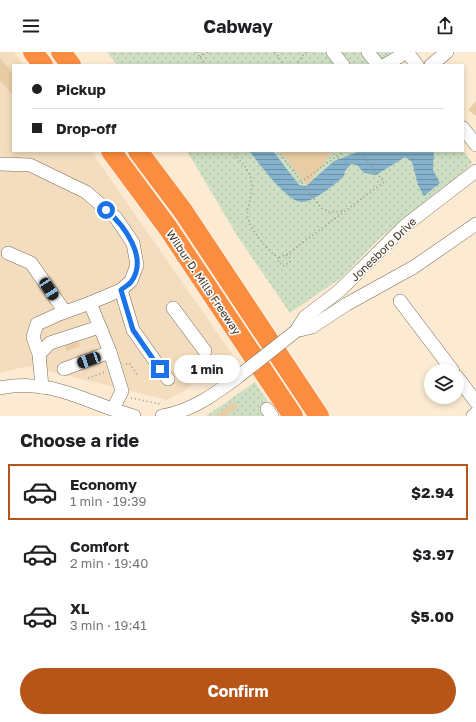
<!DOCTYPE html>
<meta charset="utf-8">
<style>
body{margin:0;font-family:"Golos Text",sans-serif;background:#f2f2f2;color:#202124;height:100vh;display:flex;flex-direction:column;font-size:15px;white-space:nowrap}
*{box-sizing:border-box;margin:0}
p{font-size:13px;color:#757577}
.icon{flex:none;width:22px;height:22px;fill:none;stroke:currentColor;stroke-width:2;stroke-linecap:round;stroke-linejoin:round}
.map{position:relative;height:364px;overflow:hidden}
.side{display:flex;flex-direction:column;background:#fff;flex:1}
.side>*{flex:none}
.hud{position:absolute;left:12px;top:12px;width:452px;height:88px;border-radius:0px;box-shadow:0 2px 6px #0003;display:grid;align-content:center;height:88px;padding:0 20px;background:#fff}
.tools{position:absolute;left:424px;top:312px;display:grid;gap:8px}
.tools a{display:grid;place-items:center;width:40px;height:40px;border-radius:50%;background:#fff;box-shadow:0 2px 6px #0003;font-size:20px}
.end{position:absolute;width:18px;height:18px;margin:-9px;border:5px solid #1a73e8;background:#fff;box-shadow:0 0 0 2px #fff}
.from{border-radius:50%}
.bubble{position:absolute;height:28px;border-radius:14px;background:#fff;box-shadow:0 2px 6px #0003;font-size:13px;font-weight:700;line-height:28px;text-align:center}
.car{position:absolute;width:12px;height:24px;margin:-12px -6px;border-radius:5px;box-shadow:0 0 3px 1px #0007;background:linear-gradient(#222 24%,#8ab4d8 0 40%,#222 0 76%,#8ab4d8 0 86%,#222 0)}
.hud b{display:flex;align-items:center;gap:14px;height:38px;font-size:15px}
.hud b+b{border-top:1px solid #e0e0e0}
.hud i{width:10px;height:10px;background:#202124}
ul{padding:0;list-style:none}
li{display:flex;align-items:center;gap:12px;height:56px;margin:0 8px 6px;padding:0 12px;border:2px solid transparent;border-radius:0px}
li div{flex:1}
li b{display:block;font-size:15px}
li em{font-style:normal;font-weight:700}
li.selected{border-color:#b75519}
li>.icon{width:36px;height:36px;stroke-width:1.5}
h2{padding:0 20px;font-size:18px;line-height:48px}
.cta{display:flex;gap:8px;margin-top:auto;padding:8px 20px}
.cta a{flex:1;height:46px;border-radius:24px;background:#b75519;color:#fff;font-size:16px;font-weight:700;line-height:46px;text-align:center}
header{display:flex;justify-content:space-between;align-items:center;height:52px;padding:0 20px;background:#fff;font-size:18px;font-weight:700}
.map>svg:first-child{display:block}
.built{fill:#f3ddbe}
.grass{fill:url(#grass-dots)}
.water{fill:url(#water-rules)}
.building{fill:#e8cda4}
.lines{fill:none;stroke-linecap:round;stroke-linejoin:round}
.minor-casing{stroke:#7b6d57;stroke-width:14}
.highway-casing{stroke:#fff;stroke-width:21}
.path{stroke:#9b907e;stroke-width:1.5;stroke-dasharray:1 3;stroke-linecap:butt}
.minor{stroke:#fff;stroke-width:13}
.highway{stroke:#fa8d3f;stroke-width:20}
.minor-bridge-casing{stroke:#7b6d57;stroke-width:14;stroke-linecap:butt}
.path-bridge{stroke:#9b907e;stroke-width:1.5;stroke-dasharray:1 3;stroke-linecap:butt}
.minor-bridge{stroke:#fff;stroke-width:13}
.route{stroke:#1a73e8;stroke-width:5}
.labels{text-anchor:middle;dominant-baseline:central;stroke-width:3.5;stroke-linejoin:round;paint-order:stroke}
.street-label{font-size:11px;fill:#393329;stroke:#fefaf5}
</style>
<header><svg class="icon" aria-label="menu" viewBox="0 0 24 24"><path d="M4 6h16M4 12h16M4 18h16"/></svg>Cabway<svg class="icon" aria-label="share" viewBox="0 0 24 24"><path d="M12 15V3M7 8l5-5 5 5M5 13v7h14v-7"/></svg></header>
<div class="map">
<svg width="476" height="364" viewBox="0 0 476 364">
<defs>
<pattern id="grass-dots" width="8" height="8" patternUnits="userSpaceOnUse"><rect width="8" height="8" fill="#cfdfc3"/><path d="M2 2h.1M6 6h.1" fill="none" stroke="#b2c0a8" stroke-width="1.8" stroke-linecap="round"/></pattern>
<pattern id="water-rules" width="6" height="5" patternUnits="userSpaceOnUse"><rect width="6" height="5" fill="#84b2cc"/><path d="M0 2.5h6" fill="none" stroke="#6d91a6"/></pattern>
</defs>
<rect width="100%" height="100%" fill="#fcebd2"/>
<!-- built -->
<path class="built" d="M0,0H14L24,13H13V99H91L232,302L184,339L167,348L28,314L0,321Z"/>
<!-- grass -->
<g class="grass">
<path d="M107,0H390L400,13H117Z"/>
<path d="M463,98L472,110L467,117L378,188L341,226L290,261L238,185L187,99Z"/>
<path d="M255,330L277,364H206Z"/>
</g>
<!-- water -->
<path class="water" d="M249,99H273L299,133L306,134L334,109L360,99H434L433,118L440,131L424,144L418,133L412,110L405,105L376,123L364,121L357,113L351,112L345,119L344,124C335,132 314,150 302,150C287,150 259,111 249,99Z"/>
<!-- building -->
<g class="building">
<path d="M0,6L13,22V39L11,41L0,28Z"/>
<path d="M476,49V64L468,58Z"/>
<path d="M280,99H333L307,133Z"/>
<path d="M78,289L80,294L67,299L65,294Z"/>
<path d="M234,350L238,355L226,364H215Z"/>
</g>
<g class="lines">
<!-- minor casing -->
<g class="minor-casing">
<g id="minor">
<path d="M333,0L343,13"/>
<path d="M368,0L378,13"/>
<path d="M385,13L407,0L417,13"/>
<path d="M431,13L447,0"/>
<path d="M463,76L476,93"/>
<path d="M0,112L30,113L86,140L116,166L133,191L137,213L131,229L121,238L90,251"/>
<path d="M8,201L31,211L65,260"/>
<path d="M121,238L133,278L168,327"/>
<path d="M400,249L453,319"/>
<path d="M173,256L205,299"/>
<path d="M296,279L305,265L339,239L406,173L476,119"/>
<path d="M296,279L312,275L347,252L414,215L476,172"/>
<path d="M39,302L50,291L96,276L101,277"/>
<path d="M64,317L110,300"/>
<path d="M457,325L476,350"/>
<path d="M42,335L39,302L33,285L37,272L57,263L90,251L110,300L122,339L113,357"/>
<path d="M0,336C52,325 88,352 134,364"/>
<path d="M267,357L272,364"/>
<path d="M162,364C192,359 215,342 239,324"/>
<path d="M473,364L476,361"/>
</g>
</g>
<!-- highway casing -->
<g class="highway-casing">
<g id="highway">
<path d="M33,0L43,13"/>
<path d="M61,0L71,13"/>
<path d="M111,99L168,176L293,364"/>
<path d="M138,99L183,159L319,364"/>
</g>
</g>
<!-- path -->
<g class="path">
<path d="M196,0L206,13"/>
<path d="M275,0L284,13"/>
<path d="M200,5L208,0"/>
<path d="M295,13L306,0"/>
<path d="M232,99C239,108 248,115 251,127C255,143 245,154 248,166C250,177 269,201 279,206"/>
<path d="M278,99L321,156L329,160L344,159"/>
<path d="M301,130L344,99"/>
<path d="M286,203L290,206V210L283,214L278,210L280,205L286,203L384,130L360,99"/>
<path d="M126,312L129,311L138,324"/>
<path d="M219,324L233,313"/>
<path d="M88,326L105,320"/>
<path d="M131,346L160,352"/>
</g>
<!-- minor -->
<use href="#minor" class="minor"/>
<!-- highway -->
<use href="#highway" class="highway"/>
<!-- minor-bridge casing -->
<g class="minor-bridge-casing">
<path id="minor-bridge" d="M239,324L296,279"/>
</g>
<!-- path-bridge -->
<path class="path-bridge" d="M233,313L239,309"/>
<!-- minor-bridge -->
<use href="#minor-bridge" class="minor-bridge"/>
</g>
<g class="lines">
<!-- route -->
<path class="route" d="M106,158C124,173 149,206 131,230C129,233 124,235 121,238L133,278L160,317"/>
</g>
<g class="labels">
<!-- street labels -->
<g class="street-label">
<text transform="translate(383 197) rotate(-44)">Jonesboro Drive</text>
<text transform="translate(204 230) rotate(56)">Wilbur D. Mills Freeway</text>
</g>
</g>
</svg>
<div class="tools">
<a><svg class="icon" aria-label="layers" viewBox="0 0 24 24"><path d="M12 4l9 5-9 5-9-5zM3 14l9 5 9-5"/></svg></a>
</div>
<i class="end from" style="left:106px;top:158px"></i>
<i class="end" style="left:160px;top:317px"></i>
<div class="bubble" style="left:174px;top:303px;width:66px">1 min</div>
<i class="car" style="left:49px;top:237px;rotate:147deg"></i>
<i class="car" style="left:89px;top:308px;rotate:250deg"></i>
<div class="hud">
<b><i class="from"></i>Pickup</b>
<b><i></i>Drop-off</b>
</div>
</div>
<section class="side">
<h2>Choose a ride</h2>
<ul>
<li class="selected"><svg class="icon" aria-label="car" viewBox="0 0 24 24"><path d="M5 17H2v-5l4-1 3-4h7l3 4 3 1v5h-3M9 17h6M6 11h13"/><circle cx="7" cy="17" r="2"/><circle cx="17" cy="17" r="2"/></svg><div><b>Economy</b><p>1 min · 19:39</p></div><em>$2.94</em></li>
<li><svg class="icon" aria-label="car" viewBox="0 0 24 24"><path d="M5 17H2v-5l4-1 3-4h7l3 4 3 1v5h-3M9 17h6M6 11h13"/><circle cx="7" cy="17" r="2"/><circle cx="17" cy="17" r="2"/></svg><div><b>Comfort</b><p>2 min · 19:40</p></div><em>$3.97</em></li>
<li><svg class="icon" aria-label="car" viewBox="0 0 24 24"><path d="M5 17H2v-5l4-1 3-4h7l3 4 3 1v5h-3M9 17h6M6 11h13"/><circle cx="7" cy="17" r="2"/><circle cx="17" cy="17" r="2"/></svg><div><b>XL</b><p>3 min · 19:41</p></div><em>$5.00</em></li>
</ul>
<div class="cta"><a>Confirm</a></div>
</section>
